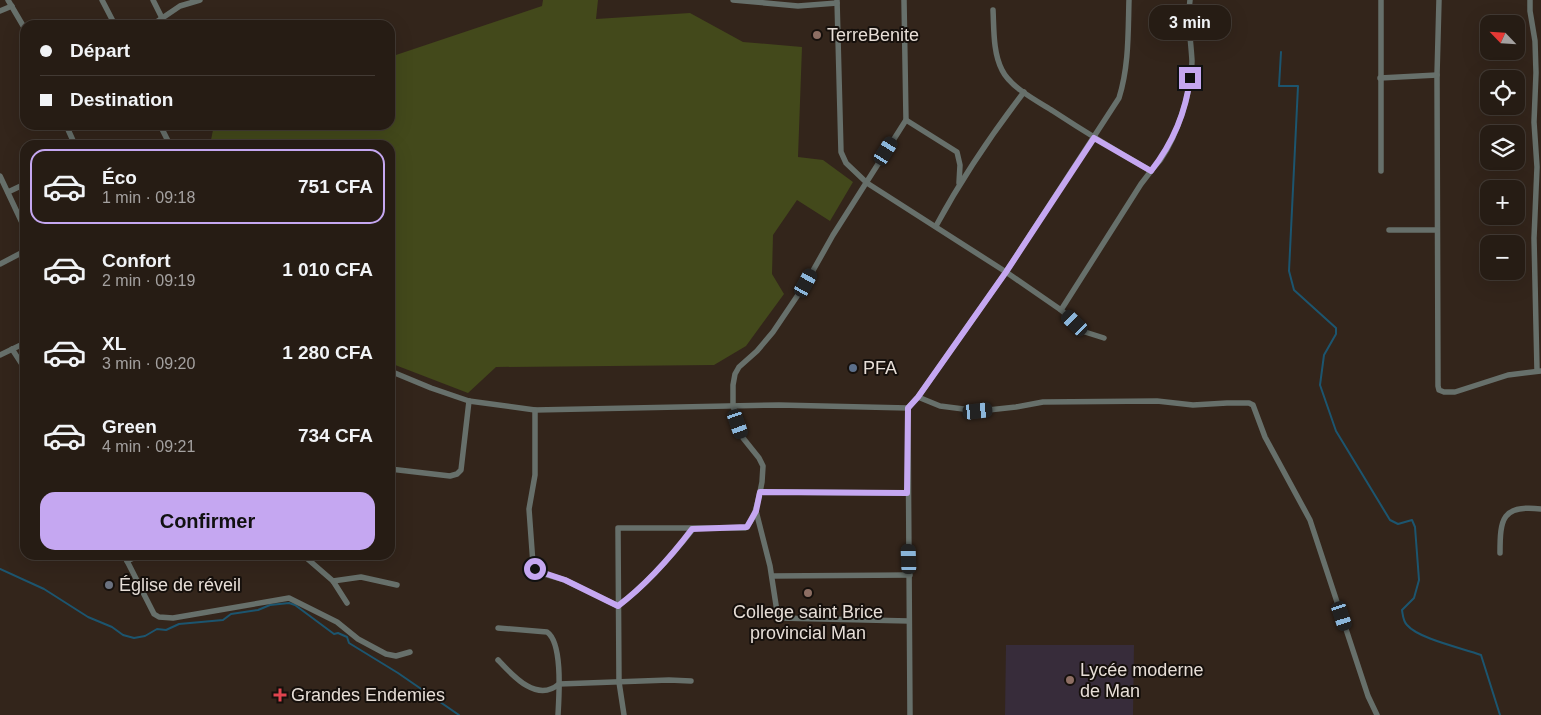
<!DOCTYPE html>
<html lang="fr">
<meta charset="utf-8">
<style>
body{margin:0;font-family:Arial,sans-serif;background:#2e251d;color:#f1f3f6;height:100vh;display:flex;flex-direction:column;font-size:19px;white-space:nowrap}
*{box-sizing:border-box;margin:0}
p{font-size:16px;color:#a4a1a0}
.icon{flex:none;width:28px;height:28px;fill:none;stroke:currentColor;stroke-width:2;stroke-linecap:round;stroke-linejoin:round}
.map{position:relative;flex:1;overflow:hidden}
.panel{position:absolute;left:20px;top:140px;width:375px;height:420px;display:flex;flex-direction:column;background:#261c14;border-radius:15px;box-shadow:0 5px 20px #0002,0 0 0 1px #423a34}
.panel>*{flex:none}
.guide{position:absolute;left:20px;top:20px;width:375px;height:110px;border-radius:15px;box-shadow:0 5px 20px #0002,0 0 0 1px #423a34;display:grid;align-content:center;height:110px;padding:0 20px;background:#261c14}
.needle{width:32px;rotate:295deg}
.fabs{position:absolute;left:1480px;top:15px;display:grid;gap:10px}
.fabs a{display:grid;place-items:center;width:45px;height:45px;border-radius:10px;background:#261c14;box-shadow:0 5px 20px #0002,0 0 0 1px #423a34;font-size:25px}
.end{position:absolute;width:22px;height:22px;margin:-11px;border:6px solid #c5a7f1;background:#111;box-shadow:0 0 0 2px #111}
.from{border-radius:50%}
.bubble{position:absolute;height:35px;border-radius:15px;background:#261c14;box-shadow:0 5px 20px #0002,0 0 0 1px #423a34;font-size:16px;font-weight:800;line-height:35px;text-align:center}
.car{position:absolute;width:15px;height:30px;margin:-15px -8px;border-radius:6px;box-shadow:0 0 4px 1px #0007;background:linear-gradient(#222 24%,#8ab4d8 0 40%,#222 0 76%,#8ab4d8 0 86%,#222 0)}
.guide b{display:flex;align-items:center;gap:18px;height:48px;font-size:19px}
.guide b+b{border-top:1px solid #423a34}
.guide i{width:12px;height:12px;background:#f1f3f6}
ul{padding:9px 0 0;list-style:none}
li{display:flex;align-items:center;gap:15px;height:75px;margin:0 10px 8px;padding:0 10px;border:2px solid transparent;border-radius:15px}
li div{flex:1}
li b{display:block;font-size:19px}
li em{font-style:normal;font-weight:800}
li.on{border-color:#c5a7f1}
li>.icon{width:45px;height:45px;stroke-width:1.5}
.button{display:flex;gap:10px;margin-top:auto;padding:10px 20px}
.button a{flex:1;height:58px;border-radius:15px;background:#c5a7f1;color:#111;font-size:20px;font-weight:800;line-height:58px;text-align:center}
.map>svg:first-child{display:block}
.education{fill:#372c3a}
.green{fill:#43491b}
.lines{fill:none;stroke-linecap:round;stroke-linejoin:round}
.stream{stroke:#1c556f;stroke-width:2}
.minor{stroke:#67706b;stroke-width:5.5}
.route{stroke:#c5a7f1;stroke-width:6}
.education-dot{fill:#8d6e63;stroke:#16100c;stroke-width:2}
.service-dot{fill:#5c6f8a;stroke:#16100c;stroke-width:2}
.worship-dot{fill:#6b7280;stroke:#16100c;stroke-width:2}
.health-dot{fill:#e0444e;stroke:#16100c;stroke-width:2}
.labels{text-anchor:middle;dominant-baseline:central;stroke-width:4;stroke-linejoin:round;paint-order:stroke}
.poi-label{font-size:18px;fill:#e7ded7;stroke:#16100c;text-anchor:start}
</style>
<div class="map">
<svg width="1541" height="715" viewBox="0 0 1541 715">
<rect width="100%" height="100%" fill="#33251b"/>
<!-- education -->
<path class="education" d="M1006,645H1134L1133,715H1005Z"/>
<!-- green -->
<path class="green" d="M543,0H598L596,19L690,13L743,42L802,47L798,157L823,160L853,182L830,221L797,200L773,235L772,274L784,294L746,346L714,365L496,367L468,393L390,363V145H210L214,125H390V57L542,6Z"/>
<g class="lines">
<!-- stream -->
<g class="stream">
<path d="M1281,52L1279,86H1298L1289,271L1294,290L1336,328V334L1324,355L1320,385L1336,431L1390,520L1398,524L1412,520L1415,527L1419,580L1414,598L1402,610C1403,616 1403,621 1407,625C1419,639 1462,648 1481,655L1500,715"/>
<path d="M0,569L44,589L88,617L112,627L123,635L134,638L145,636L157,629L166,630L179,624L223,620L231,614L258,610L270,605L289,603L295,605L334,634L338,633L347,637L349,643L398,673L459,715"/>
</g>
<!-- minor -->
<g class="minor">
<path d="M8,0L25,29"/>
<path d="M102,0L115,25"/>
<path d="M153,0L162,18"/>
<path d="M733,0L798,6L837,3"/>
<path d="M837,0L841,152L846,163L867,183L1006,272L1061,310L1085,332L1104,338"/>
<path d="M1439,0L1437,75L1438,386L1439,390L1444,392H1455L1508,375L1541,371"/>
<path d="M1530,0V11L1535,41L1536,73L1534,122L1537,167L1534,238L1537,370"/>
<path d="M993,10C994,29 993,53 1002,70C1010,87 1037,101 1053,111C1085,132 1118,152 1151,171L1141,184L1061,310"/>
<path d="M0,11L12,6"/>
<path d="M152,25L180,6L200,0"/>
<path d="M1380,78L1437,75"/>
<path d="M906,120L957,152L960,165L959,183"/>
<path d="M66,125L75,145"/>
<path d="M160,125L170,145"/>
<path d="M1151,171C1154,167 1158,163 1161,159C1177,136 1192,90 1192,61C1191,41 1187,20 1190,0"/>
<path d="M1381,171V0"/>
<path d="M0,176L25,229"/>
<path d="M8,192L25,184"/>
<path d="M936,226C962,178 991,135 1024,92"/>
<path d="M1389,230H1437"/>
<path d="M0,264L25,251"/>
<path d="M12,349L25,369"/>
<path d="M0,355L25,343"/>
<path d="M390,371L431,388L469,401L535,410L779,405L908,408"/>
<path d="M918,397L940,406L979,411L1016,407L1043,402L1157,401L1193,405L1227,403H1249L1253,405L1265,437L1310,520L1368,696L1377,715"/>
<path d="M535,410V475L529,509L533,564L535,569L541,573L565,580L618,606C647,584 670,558 693,529"/>
<path d="M390,469L450,476L457,474L461,470L469,401"/>
<path d="M760,492L762,482L763,466L759,458L743,438L733,406V385L735,374L739,367L757,351L773,332L806,283L833,235L906,120L904,0"/>
<path d="M756,511L770,566L778,618L909,621"/>
<path d="M1500,553C1500,519 1502,504 1541,509"/>
<path d="M124,555L154,614L159,617L173,618L289,598L337,622L358,639L386,654L396,656L410,652"/>
<path d="M303,555L333,581L347,603"/>
<path d="M127,561L140,555"/>
<path d="M772,576L910,575"/>
<path d="M333,581L361,577L397,585"/>
<path d="M498,628L547,632C563,643 559,696 558,715"/>
<path d="M498,660C513,676 537,703 559,684L669,680L691,681"/>
<path d="M624,715L619,682L618,528H745C755,520 757,504 760,492L907,493"/>
<path d="M910,715L908,408L918,397L1006,272L1119,98C1129,66 1128,33 1129,0"/>
</g>
</g>
<g class="lines">
<!-- route -->
<path class="route" d="M535,569L541,572L565,580L618,606C647,584 670,558 692,529L747,527L756,511L760,492L907,493L908,408L918,397L1006,272L1094,138L1151,171C1172,144 1186,112 1190,78"/>
</g>
<!-- markers -->
<g class="education-dot">
<circle cx="817" cy="35" r="5"/>
<circle cx="808" cy="593" r="5"/>
<circle cx="1070" cy="680" r="5"/>
</g>
<circle class="service-dot" cx="853" cy="368" r="5"/>
<circle class="worship-dot" cx="109" cy="585" r="5"/>
<path class="health-dot" d="M277.5 687.5h5v5h5v5h-5v5h-5v-5h-5v-5h5z"/>
<g class="labels">
<!-- poi labels -->
<g class="poi-label">
<text x="827" y="35">TerreBenite</text>
<text x="863" y="368">PFA</text>
<text x="119" y="585">Église de réveil</text>
<text x="808" y="612" text-anchor="middle">College saint Brice<tspan x="808" dy="21">provincial Man</tspan></text>
<text x="1080" y="670">Lycée moderne<tspan x="1080" dy="21">de Man</tspan></text>
<text x="291" y="695">Grandes Endemies</text>
</g>
</g>
</svg>
<div class="fabs">
<a><svg class="needle" viewBox="-14 -14 28 28"><path d="M0-13l5 13h-10z" fill="#e53935"/><path d="M0 13l5-13h-10z" fill="#a4a1a0"/></svg></a>
<a><svg class="icon" aria-label="locate" viewBox="0 0 24 24"><circle cx="12" cy="12" r="6"/><path d="M12 2v4M12 18v4M2 12h4M18 12h4"/></svg></a>
<a><svg class="icon" aria-label="layers" viewBox="0 0 24 24"><path d="M12 4l9 5-9 5-9-5zM3 14l9 5 9-5"/></svg></a>
<a>+</a>
<a>−</a>
</div>
<i class="end from" style="left:535px;top:569px"></i>
<i class="end" style="left:1190px;top:78px"></i>
<div class="bubble" style="left:1149px;top:5px;width:82px">3 min</div>
<i class="car" style="left:886px;top:151px;rotate:32deg"></i>
<i class="car" style="left:806px;top:283px;rotate:29deg"></i>
<i class="car" style="left:1075px;top:323px;rotate:314deg"></i>
<i class="car" style="left:978px;top:411px;rotate:84deg"></i>
<i class="car" style="left:738px;top:424px;rotate:161deg"></i>
<i class="car" style="left:909px;top:559px;rotate:358deg"></i>
<i class="car" style="left:1342px;top:616px;rotate:162deg"></i>
<div class="guide">
<b><i class="from"></i>Départ</b>
<b><i></i>Destination</b>
</div>
<section class="panel">
<ul>
<li class="on"><svg class="icon" aria-label="car" viewBox="0 0 24 24"><path d="M5 17H2v-5l4-1 3-4h7l3 4 3 1v5h-3M9 17h6M6 11h13"/><circle cx="7" cy="17" r="2"/><circle cx="17" cy="17" r="2"/></svg><div><b>Éco</b><p>1 min · 09:18</p></div><em>751 CFA</em></li>
<li><svg class="icon" aria-label="car" viewBox="0 0 24 24"><path d="M5 17H2v-5l4-1 3-4h7l3 4 3 1v5h-3M9 17h6M6 11h13"/><circle cx="7" cy="17" r="2"/><circle cx="17" cy="17" r="2"/></svg><div><b>Confort</b><p>2 min · 09:19</p></div><em>1 010 CFA</em></li>
<li><svg class="icon" aria-label="car" viewBox="0 0 24 24"><path d="M5 17H2v-5l4-1 3-4h7l3 4 3 1v5h-3M9 17h6M6 11h13"/><circle cx="7" cy="17" r="2"/><circle cx="17" cy="17" r="2"/></svg><div><b>XL</b><p>3 min · 09:20</p></div><em>1 280 CFA</em></li>
<li><svg class="icon" aria-label="car" viewBox="0 0 24 24"><path d="M5 17H2v-5l4-1 3-4h7l3 4 3 1v5h-3M9 17h6M6 11h13"/><circle cx="7" cy="17" r="2"/><circle cx="17" cy="17" r="2"/></svg><div><b>Green</b><p>4 min · 09:21</p></div><em>734 CFA</em></li>
</ul>
<div class="button"><a>Confirmer</a></div>
</section>
</div>
